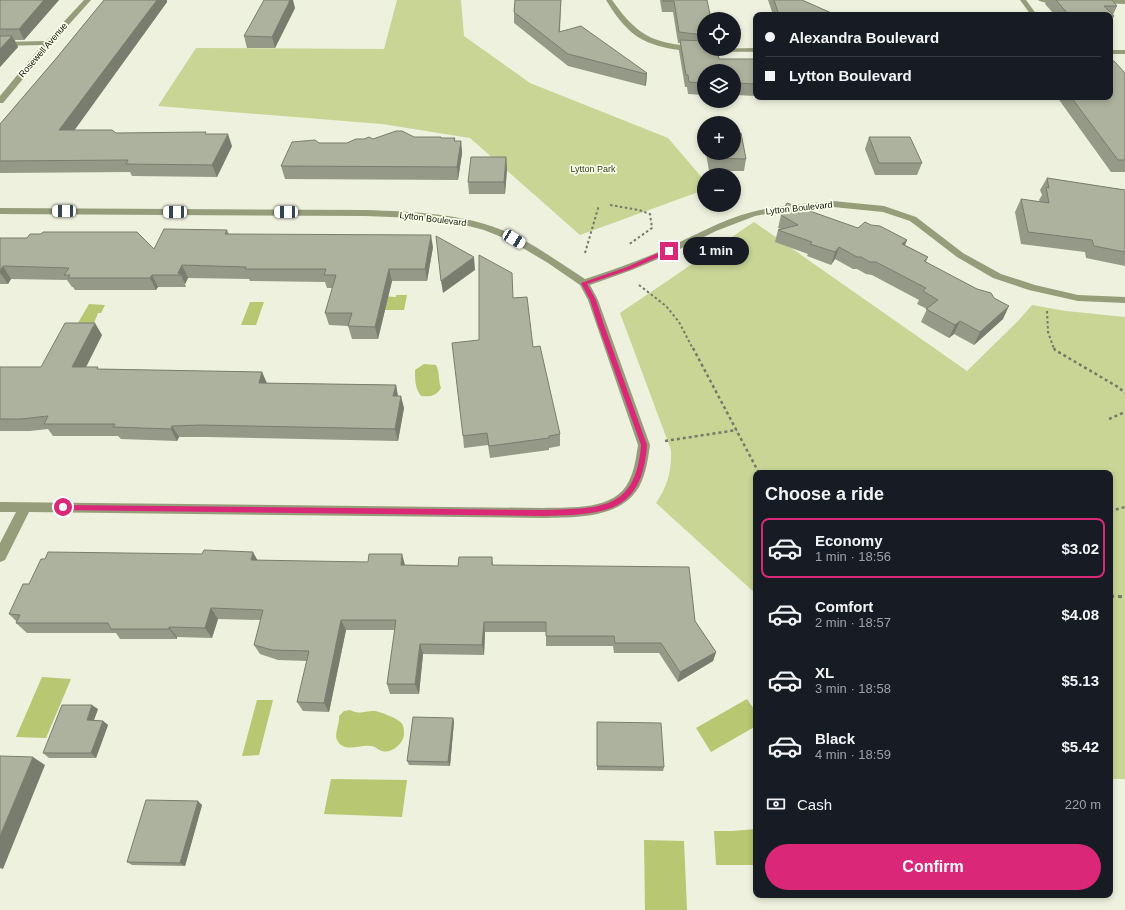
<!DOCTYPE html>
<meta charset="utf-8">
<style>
body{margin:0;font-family:Arial,sans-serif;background:#20242c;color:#f1f3f6;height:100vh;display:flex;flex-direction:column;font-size:15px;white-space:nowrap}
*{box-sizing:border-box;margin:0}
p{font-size:13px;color:#9ea1a6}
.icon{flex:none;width:22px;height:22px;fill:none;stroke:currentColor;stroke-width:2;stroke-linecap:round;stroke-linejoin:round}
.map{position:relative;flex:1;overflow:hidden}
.details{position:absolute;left:753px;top:470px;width:360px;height:428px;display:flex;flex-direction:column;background:#171b24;border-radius:8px;box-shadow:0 2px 6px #0003}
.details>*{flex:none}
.top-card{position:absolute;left:753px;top:12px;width:360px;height:88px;border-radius:8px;box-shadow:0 2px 6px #0003;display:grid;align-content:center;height:88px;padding:0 12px;background:#171b24}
.controls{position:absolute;left:697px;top:12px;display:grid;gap:8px}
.controls a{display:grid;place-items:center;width:44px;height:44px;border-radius:50%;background:#171b24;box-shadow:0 2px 6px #0003;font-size:20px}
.end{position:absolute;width:18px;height:18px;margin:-9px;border:5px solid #db2777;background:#fff;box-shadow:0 0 0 2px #fff}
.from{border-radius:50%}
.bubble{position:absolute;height:28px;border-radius:14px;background:#171b24;box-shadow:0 2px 6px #0003;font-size:13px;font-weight:800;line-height:28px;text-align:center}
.car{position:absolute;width:12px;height:24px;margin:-12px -6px;border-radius:5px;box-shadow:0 0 3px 1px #0007;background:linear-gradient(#fff 24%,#345 0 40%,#fff 0 76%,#345 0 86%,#fff 0)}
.top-card b{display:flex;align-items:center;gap:14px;height:38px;font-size:15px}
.top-card b+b{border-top:1px solid #363941}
.top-card i{width:10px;height:10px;background:#f1f3f6}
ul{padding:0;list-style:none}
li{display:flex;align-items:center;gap:12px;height:60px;margin:0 8px 6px;padding:0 4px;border:2px solid transparent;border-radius:8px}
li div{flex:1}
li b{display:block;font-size:15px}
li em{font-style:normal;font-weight:800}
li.selected{border-color:#db2777}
li>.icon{width:36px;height:36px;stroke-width:1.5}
h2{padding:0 12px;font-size:18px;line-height:48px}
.pay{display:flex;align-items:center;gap:10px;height:44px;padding:0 12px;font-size:15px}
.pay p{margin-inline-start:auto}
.button{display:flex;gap:8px;margin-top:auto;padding:8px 12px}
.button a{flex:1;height:46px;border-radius:24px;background:#db2777;color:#fff;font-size:16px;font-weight:800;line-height:46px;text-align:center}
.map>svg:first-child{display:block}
.green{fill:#c8d595}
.water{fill:#b8c771}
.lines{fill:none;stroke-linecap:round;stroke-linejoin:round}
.path-far2{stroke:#76786b;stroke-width:2;stroke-dasharray:2.5 2.5;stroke-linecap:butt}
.path-far1{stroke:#76786b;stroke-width:2.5;stroke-dasharray:3 3;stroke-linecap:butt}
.path{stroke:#76786b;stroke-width:3;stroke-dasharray:4 4;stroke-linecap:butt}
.lane{fill:#969d7a;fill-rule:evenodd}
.street{fill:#969d7a;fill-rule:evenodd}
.wall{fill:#959988}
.shaded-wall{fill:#797d6f}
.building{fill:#adb29e;stroke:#797d6f}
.route{fill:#db2777}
.labels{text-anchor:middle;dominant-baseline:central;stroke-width:3.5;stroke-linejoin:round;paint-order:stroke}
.far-street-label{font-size:9px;fill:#10110a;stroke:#faffea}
.far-park-label{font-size:9px;fill:#363c18;stroke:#faffea}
</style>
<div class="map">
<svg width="1125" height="910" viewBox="0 0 1125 910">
<rect width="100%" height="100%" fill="#edf1dd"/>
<!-- green -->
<g class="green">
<path d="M397,0H461L464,36L530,83L668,138L704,180V190L580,235L470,138L382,124L158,106L196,48L384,49Z"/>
<path d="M754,222L967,371L1019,320L1032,305L1066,311L1125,317V779H1110V473H756V594L656,503C667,487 672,471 671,450L620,313Z"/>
</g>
<!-- water -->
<g class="water">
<path d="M396,295H407L404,310H365L379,296L396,297Z"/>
<path d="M250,302H264L256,325H241Z"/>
<path d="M89,304L105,305L101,313H98L92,328H75Z"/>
<path d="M424,364L436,365C440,372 438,380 441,388C436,396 431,397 421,396C415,388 415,380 415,370Z"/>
<path d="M42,677L71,679L46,738L16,737Z"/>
<path d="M747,699L756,712V726L711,752L696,728Z"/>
<path d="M257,700H273L259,755L242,756Z"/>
<path d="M350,710C361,715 363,711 374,711C379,711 396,718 399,721C404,724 404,729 404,735C403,744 391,754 382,751C378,750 375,746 371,746C360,744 344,754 337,740C334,734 340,723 339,716L344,711Z"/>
<path d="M331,779L407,780L402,817L324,814Z"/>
<path d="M756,829V865H716L714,831H732Z"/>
<path d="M644,840L684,841L687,910H645Z"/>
</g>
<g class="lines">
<!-- path-far2 -->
<g class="path-far2">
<path d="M610,205L639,210L650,214L652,228L628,245"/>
<path d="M585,253L599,205"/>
<path d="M639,285L666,306L679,322L693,349"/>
<path d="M1047,311L1048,332L1054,349"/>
</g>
<!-- path-far1 -->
<g class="path-far1">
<path d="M693,348L759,473"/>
<path d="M1054,348L1055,350L1118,387L1125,393"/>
<path d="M1109,419L1125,412"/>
<path d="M665,441L737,430"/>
<path d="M1110,511L1125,507"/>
<path d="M1110,596H1113"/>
</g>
<!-- path -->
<path class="path" d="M1110,596L1125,597"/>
<!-- lane -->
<g class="lane">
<path d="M1020,0H1026L1037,15H1031Z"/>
<path d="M1038,0H1065C1060,4 1043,4 1038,0Z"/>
<path d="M1095,0H1125V4L1098,3L1096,2Z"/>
</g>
<!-- street -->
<g class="street">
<path d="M84,0H91L56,39L3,103H0V96L42,45L0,46V42L46,41Z"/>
<path d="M606,0H612C640,40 657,44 704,47V49L756,48V52C721,51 665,57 635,35C623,26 614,13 606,0Z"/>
<rect x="1110" y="50" width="15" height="4"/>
<path d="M833,201L884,206L916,217L963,253L1001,274L1035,285L1078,295L1125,297V303L1078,301L1029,290L993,278L957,257L910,221L883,212L833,207L777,212L755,216L716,231L672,253L632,270L590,285L598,300L650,445C648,459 646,474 639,487C620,519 576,517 543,518L29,512L5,560L0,562V543L16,512H0V502L543,508C571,507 615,511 629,481C635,469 636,457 638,445L588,300L580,285L548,263L511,241L484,230L453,222L416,218L365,216L0,214V208L365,210C417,212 470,213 518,237C541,249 563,265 585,279C612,270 639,261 665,249C694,236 721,220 752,212C778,205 806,204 833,201Z"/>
</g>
</g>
<!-- wall -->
<g class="wall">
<path d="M0,0H59L24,40H15L18,47L0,67Z"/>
<path d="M104,0H167V2L74,130L116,133L207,134L232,146L217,177L132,176L130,172L0,173V124L54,61Z"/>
<path d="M515,0H561L560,32L647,73L646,85L645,86L568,66L514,23V12Z"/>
<path d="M660,0H707L704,19V49L719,59H756V96L734,95V71H704V95L688,94L687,87H685L679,51L680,43H678L673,12H662Z"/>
<path d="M768,0H802L836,15H773Z"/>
<path d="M1047,0H1112L1117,6L1113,15L1114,16L1110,25V15H1055L1045,4Z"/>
<path d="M295,8L275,48H247L244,36Z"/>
<path d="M1125,73V172H1111L1057,97H1110Z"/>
<path d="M414,137H441V138H455V141H461L462,153L458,180L285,179L281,166L319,143H347L373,139Z"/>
<path d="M869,137L922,163L917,175H875L865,149Z"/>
<path d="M706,153H734L746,159L744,171H709Z"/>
<path d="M506,157L507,169L505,194H469L468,182Z"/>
<path d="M1047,178L1125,190V266L1086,258L1085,252L1021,244L1015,212L1021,199L1040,202L1039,200L1042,195L1040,190Z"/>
<path d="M781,215L858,228L871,225L907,240L905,245L928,257L926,262L1003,319L974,345L954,334L949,338L921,322L927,309L917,304L919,300L872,275L866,274L857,269H853L835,259L831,265L807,256L808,254L775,242L778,230L781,229L778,228Z"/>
<path d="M227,230L229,234L433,247L427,281H392L378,339H352L348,326L329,325L325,313L333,288H327L325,282L250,281L249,279L188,278L185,284L186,287H158L156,290H75L73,287H72L67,280L11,279L8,284H0V238L154,249Z"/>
<path d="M102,335L86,367L99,369L262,372L267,383L396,385L398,396L404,408L398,441L207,437H179L177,441L121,439L118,436H53L48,429L30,431H0V367H41Z"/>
<path d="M479,340L533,347L560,434V446L549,448V450L490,458L488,445L464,448L463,436Z"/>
<path d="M492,557L493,565L695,621L716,652L713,661L678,682L659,653H614L613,646H546V632H485L484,655L423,654L419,694H390L387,684L395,630H346L329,712L303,711L297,702L307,661L278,660L260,654L254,645L261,620L218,619L212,638L177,637V639H120L116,633H27L16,623L17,622L9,614L29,584L258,560L405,565L458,566Z"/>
<path d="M98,709L94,720L103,721L108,725L96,758H49L43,753Z"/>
<path d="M453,718L454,722L450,766L409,765L407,761Z"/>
<path d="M597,722L664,767L663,771L597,770Z"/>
<path d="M202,805L185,866L132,865L127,862Z"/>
</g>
<!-- shaded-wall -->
<g class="shaded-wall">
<path d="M44,0H59L24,40L19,29Z"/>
<path d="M157,0H167V2L66,142L59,130Z"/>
<path d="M290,0H293L295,8L275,48L272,37Z"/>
<path d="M12,36L18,47L0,67V49Z"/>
<path d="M647,73L646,85L645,86L646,74Z"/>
<path d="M228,134L232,146L217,177L212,165Z"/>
<path d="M461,141L462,153L458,180L457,167Z"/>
<path d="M506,157L507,169L505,194L504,182Z"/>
<path d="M431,235L433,247L427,281L425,269Z"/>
<path d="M907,240L902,252V244Z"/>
<path d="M839,247L835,259L831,265L835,252Z"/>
<path d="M474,257L475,270L443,293L441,281Z"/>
<path d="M182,265L188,278L185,284L181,275L178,273Z"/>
<path d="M3,266L11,279L8,284L0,273V271Z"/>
<path d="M389,269L392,281L378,339L375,327Z"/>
<path d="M152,275L158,287L156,290L150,278Z"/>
<path d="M1009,306L1003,319L974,345L980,332Z"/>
<path d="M960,321L954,334L949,338L955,325Z"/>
<path d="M95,323L102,335L80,379L72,367Z"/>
<path d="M262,372L267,384L259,383Z"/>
<path d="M396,385L398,397L393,396Z"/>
<path d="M401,396L404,408L398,441L395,429Z"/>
<path d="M172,426L179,437L177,441L171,429Z"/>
<path d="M253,552L259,563L251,560Z"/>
<path d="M402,554L405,565H401Z"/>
<path d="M211,608L218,619L212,638L205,628Z"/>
<path d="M341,620L346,630L329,712L324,703Z"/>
<path d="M484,622L485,632L484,655L482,645Z"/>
<path d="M169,627L177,637V639L169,629Z"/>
<path d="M420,644L423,654L419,694L415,684Z"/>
<path d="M716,652L713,661L678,682L680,672Z"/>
<path d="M92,705L98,709L92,725L87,720Z"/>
<path d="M453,718L454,722L450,766L448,762Z"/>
<path d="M103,721L108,725L96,758L91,753Z"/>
<path d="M33,757L45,765L3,869L0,868V836Z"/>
<path d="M198,801L202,805L185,866L180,863Z"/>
</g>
<!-- building -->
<g class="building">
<path d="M0,0H44L19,29H0Z"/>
<path d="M104,0H157L59,130H112L116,133L206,132L205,134H228L212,165L126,164L128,160L0,161V124L54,61Z"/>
<path d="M264,0H290L272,37L244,36Z"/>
<path d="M515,0H561L559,32L581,26L647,73L646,74L568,54L514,12Z"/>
<path d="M663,0H707L711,19H704V35L679,32L674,1H663Z"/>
<path d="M774,0H802L836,15H779Z"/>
<path d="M1056,0H1112L1117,6H1104L1114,16H1110V15H1069Z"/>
<path d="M0,36H12L0,49Z"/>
<path d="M680,40L704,41V49H717L719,59H756V84L734,83V71H704V83L689,82L688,75H686Z"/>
<path d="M1110,61H1114L1125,73V160H1118L1071,97H1110Z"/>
<path d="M396,131H402L414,137H441V138H455L454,141H461L457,167L281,166L292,142L315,140L319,143H347L356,139H364L369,137L373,139Z"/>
<path d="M734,133H741L746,159L711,158L710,153H734Z"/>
<path d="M869,137H910L922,163H879Z"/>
<path d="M471,157H506L504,182H468Z"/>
<path d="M1047,178L1125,190V252L1094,246L1092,240L1028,232L1021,199L1049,203L1046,187L1049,188Z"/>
<path d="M787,203L858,228L865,222L871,225L880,226L907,240L902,244L928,257L924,261L977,289L991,293L994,298L1009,306L980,332L960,321L955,325L926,309L938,300L923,291L926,288L876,262H870L861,257H857L839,247L835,252L810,244L812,242L778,230L798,225L781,215Z"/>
<path d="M164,229L227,230L225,234L431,235L425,269H389L375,327L348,326L352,313H325L336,275H324L326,269H245L246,267L182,265L178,273L181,275H152L150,278H68L70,275H64L69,268L3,266L0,271V238H27L30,234H41L43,232H137L154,249Z"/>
<path d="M436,236L474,257L441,281Z"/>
<path d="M479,255L512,273L513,298L527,297L533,347L540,346L560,434L549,436V438L489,446L487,433L463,436L452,343L479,340Z"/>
<path d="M65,323H95L72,367H98L97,369L262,372L259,383L396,385L393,396H401L395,429L201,425L172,426L171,429L113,427L115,424H44L48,416L21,419H0V367H41Z"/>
<path d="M204,550L253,552L251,560L368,562L369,554H402L401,565L458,566L459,557H492V565L689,567L695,621L716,652L680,672L661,643H615L614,636H546V622H484L482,645L420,644L415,684H387L396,620H341L324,703L297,702L309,651L272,650L254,645L263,610L211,608L205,628L169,627V629H111L108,623H16L20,615L9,614L23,584H29L41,559H45L48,552L202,554Z"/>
<path d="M62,705H92L87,720L103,721L91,753H43Z"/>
<path d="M413,717L453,718L448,762L407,761Z"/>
<path d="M597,722L661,723L664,767L597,766Z"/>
<path d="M0,756L33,757L0,836Z"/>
<path d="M146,800L198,801L180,863L127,862Z"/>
</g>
<!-- route -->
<path class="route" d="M667,249L672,251L631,269L587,284L596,300L604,325L647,445C642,516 601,514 543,516L63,510L60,507L63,505L543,510C598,508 636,512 641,445L598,325L590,300L581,283L627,267Z"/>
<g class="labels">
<!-- far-street labels -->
<g class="far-street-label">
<text transform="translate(43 50) rotate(-49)">Rosewell Avenue</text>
<text transform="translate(799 208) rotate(-6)">Lytton Boulevard</text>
<text transform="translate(433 219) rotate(7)">Lytton Boulevard</text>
</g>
<!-- far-park labels -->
<g class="far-park-label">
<text x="593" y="169">Lytton Park</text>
</g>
</g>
</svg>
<div class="controls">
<a><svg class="icon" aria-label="locate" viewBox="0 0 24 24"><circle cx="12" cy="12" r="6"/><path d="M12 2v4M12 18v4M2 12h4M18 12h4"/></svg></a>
<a><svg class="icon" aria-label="layers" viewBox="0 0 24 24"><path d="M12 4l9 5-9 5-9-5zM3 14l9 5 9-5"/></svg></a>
<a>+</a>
<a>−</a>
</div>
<i class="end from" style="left:63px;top:507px"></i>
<i class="end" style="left:669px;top:251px"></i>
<div class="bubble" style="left:683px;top:237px;width:66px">1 min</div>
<i class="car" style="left:64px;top:211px;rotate:270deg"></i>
<i class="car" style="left:175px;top:212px;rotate:270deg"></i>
<i class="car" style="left:286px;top:212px;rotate:270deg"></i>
<i class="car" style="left:514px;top:239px;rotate:121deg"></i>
<div class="top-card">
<b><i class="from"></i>Alexandra Boulevard</b>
<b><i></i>Lytton Boulevard</b>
</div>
<section class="details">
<h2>Choose a ride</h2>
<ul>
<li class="selected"><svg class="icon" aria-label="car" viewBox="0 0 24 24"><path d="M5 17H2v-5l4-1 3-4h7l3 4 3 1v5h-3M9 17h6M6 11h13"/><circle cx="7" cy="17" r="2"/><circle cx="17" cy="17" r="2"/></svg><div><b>Economy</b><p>1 min · 18:56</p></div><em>$3.02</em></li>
<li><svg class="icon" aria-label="car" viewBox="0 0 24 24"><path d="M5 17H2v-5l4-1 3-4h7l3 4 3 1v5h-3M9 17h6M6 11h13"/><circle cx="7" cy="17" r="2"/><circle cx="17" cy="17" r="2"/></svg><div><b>Comfort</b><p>2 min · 18:57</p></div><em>$4.08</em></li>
<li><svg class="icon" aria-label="car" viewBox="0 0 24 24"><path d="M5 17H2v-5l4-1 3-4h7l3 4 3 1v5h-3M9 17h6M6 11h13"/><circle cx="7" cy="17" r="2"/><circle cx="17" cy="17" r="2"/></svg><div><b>XL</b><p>3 min · 18:58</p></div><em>$5.13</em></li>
<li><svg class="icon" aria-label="car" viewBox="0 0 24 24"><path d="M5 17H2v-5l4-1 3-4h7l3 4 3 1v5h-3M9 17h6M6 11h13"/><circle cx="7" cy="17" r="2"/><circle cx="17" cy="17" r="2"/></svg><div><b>Black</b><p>4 min · 18:59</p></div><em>$5.42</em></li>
</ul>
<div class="pay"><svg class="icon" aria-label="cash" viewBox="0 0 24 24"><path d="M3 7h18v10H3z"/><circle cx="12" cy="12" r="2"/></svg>Cash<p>220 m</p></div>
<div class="button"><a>Confirm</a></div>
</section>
</div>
